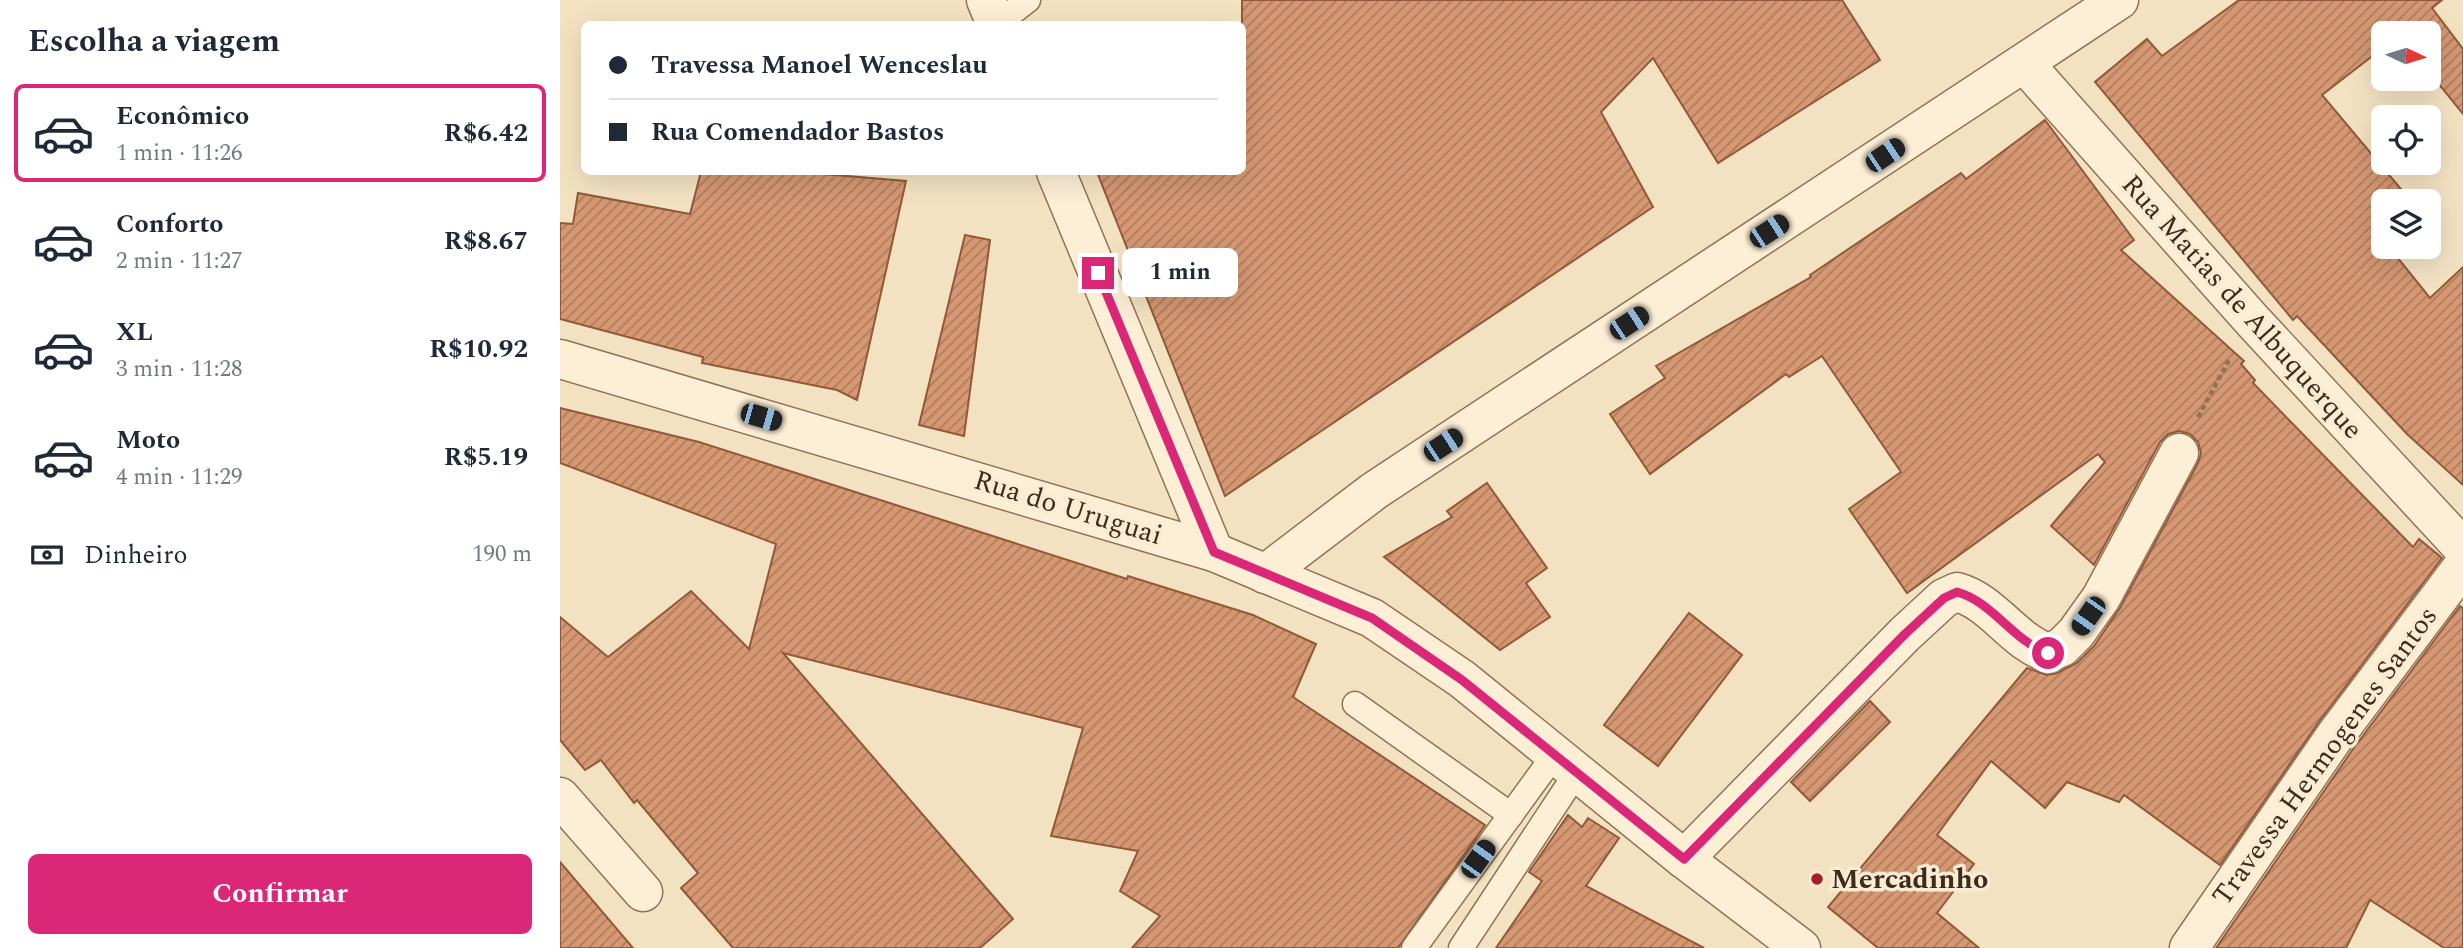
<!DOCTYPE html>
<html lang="pt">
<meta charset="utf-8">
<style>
body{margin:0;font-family:Spectral,serif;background:#f6f6f7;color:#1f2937;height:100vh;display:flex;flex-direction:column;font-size:26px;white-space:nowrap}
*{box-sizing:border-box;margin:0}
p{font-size:23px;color:#747a83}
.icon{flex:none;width:38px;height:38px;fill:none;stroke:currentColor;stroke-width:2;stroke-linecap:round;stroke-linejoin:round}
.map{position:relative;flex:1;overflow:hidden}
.panel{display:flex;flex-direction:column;background:#fff;width:560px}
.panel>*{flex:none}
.hud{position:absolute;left:21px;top:21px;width:665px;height:154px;border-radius:10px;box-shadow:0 7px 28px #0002;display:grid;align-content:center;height:154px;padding:0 28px;background:#fff}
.needle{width:46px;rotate:94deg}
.tools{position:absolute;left:1811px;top:21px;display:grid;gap:14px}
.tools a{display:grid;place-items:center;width:70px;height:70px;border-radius:10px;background:#fff;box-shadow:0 7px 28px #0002;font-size:35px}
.end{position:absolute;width:32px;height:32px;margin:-16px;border:9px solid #db2777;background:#fff;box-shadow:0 0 0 4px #fff}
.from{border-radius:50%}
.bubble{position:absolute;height:49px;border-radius:10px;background:#fff;box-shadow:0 7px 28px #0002;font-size:23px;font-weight:700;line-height:49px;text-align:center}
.car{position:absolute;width:21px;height:42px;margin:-21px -10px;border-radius:9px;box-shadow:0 0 5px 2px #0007;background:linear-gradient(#222 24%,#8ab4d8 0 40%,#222 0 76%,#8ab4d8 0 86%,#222 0)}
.hud b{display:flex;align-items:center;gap:24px;height:66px;font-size:26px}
.hud b+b{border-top:2px solid #e0e1e3}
.hud i{width:18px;height:18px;background:#1f2937}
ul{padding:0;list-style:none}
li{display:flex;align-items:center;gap:21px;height:98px;margin:0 14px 10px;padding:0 14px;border:4px solid transparent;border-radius:10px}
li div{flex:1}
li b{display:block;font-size:26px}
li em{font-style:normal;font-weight:700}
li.current{border-color:#db2777}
li>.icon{width:63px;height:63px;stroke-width:1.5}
h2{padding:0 28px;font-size:32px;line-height:84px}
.pay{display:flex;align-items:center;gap:18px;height:77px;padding:0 28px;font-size:26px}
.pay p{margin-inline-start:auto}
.cta{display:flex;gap:14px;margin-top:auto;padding:14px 28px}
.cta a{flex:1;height:80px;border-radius:10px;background:#db2777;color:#fff;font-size:28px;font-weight:700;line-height:80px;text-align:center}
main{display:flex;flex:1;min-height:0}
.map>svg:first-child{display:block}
.building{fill:url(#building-hatch);stroke:#925839;stroke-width:2}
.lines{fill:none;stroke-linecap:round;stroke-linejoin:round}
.service-casing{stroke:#907256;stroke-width:27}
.minor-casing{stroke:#907256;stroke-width:41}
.tertiary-casing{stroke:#907256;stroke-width:41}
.path{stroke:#907256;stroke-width:4.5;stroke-dasharray:5 3.5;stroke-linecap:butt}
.service{stroke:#fdefd6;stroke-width:24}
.minor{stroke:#fdefd6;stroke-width:38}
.tertiary{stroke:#fdefd6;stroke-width:38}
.route{stroke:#db2777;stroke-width:9}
.poi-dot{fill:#a71e26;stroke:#faecd2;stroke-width:2.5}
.labels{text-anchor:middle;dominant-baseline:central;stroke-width:7;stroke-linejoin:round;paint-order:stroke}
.street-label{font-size:28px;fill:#3e2b1c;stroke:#faecd2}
.poi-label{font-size:28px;font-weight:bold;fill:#3e2b1c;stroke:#faecd2;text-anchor:start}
</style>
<main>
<section class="panel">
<h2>Escolha a viagem</h2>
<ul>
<li class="current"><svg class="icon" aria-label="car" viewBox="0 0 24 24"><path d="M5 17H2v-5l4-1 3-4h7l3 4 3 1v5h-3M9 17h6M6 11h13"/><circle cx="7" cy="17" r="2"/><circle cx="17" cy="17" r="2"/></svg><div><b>Econômico</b><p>1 min · 11:26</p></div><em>R$6.42</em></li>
<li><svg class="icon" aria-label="car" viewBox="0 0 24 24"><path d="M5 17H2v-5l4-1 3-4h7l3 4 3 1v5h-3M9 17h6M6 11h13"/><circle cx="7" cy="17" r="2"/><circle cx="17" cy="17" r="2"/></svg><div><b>Conforto</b><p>2 min · 11:27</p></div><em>R$8.67</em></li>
<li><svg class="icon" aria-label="car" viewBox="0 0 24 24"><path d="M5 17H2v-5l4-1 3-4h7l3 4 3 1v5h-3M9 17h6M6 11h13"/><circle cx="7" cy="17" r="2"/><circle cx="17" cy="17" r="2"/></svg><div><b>XL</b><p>3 min · 11:28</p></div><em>R$10.92</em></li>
<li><svg class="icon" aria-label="car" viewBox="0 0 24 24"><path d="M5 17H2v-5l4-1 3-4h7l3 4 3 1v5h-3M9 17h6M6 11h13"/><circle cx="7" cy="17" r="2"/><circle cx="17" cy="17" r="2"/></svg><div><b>Moto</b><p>4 min · 11:29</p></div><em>R$5.19</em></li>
</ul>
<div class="pay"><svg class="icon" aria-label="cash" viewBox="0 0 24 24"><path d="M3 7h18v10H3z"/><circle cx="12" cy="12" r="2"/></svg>Dinheiro<p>190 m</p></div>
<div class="cta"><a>Confirmar</a></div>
</section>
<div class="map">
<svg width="1903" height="948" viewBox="0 0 1903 948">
<defs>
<pattern id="building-hatch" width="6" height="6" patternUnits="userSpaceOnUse" patternTransform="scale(1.75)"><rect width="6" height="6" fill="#d69873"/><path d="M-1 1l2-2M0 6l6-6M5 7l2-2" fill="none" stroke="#af7c5e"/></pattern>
</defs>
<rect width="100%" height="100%" fill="#f3e2c2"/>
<!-- building -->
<g class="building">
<path d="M682,0H1282L1320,60L1158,163L1093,58L1041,112L1093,207L665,496L537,172H682Z"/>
<path d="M1679,0H1882L1872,8L1903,49V114L1869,72V33H1824V47L1762,95L1851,201H1824V247H1829L1870,298L1903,267V485L1847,434L1737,316L1733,320L1535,82L1587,39L1602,56Z"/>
<path d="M1485,120L1574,240L1561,250L1684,361L1681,364L1695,380L1693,383L1853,547L1859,539L1882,558L1758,723L1660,865L1564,795L1559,802L1507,782L1485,808L1431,761L1377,835L1414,864L1377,913L1419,948H1318L1268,907L1467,668L1487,675L1497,673L1517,663L1534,646L1560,608L1638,463L1641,453L1638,442L1630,434L1619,431L1608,434L1600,442L1534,565L1491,526L1545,462L1538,454L1347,593L1289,509L1341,472L1262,356L1229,377L1226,374L1090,474L1050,414L1105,378L1096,366L1251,277L1250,275L1401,173L1406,179Z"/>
<path d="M141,172H239L346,181L297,400L277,390L142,363L143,357L0,319V223L13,224L18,193L130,214Z"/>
<path d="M405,235L430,240L404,436L359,425Z"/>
<path d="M0,408L139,442L567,579L568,576L693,615L756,644L733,697L925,825L838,948H572L600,916L560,891L578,851L491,836L523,728L223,653L453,919L420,948H173L121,888L138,873L77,800L74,803L41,760L25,770L0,740V617L48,657L131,591L189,649L216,544L0,463Z"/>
<path d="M927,483L987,568L966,583L990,617L940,650L824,557L892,517L887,511Z"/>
<path d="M1900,606L1903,608V948H1884L1810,900L1786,948H1656L1793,749Z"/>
<path d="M1129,613L1182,655L1098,766L1044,725Z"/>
<path d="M1310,701L1330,722L1250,801L1231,782Z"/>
<path d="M1008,815L1022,827L1028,818L1059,838L1026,886L1144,948H936L982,881L969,872Z"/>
<path d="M0,862L73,948H0Z"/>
</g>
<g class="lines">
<!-- service casing -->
<g class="service-casing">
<g id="service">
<path d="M437,24L468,0"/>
<path d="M795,704L951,815"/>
<path d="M854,948L995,754"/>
<path d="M901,948L1017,772"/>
</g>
</g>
<!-- minor casing -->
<g class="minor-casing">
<g id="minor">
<path d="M1464,63L1691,319L1903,548"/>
<path d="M705,574L814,491L1559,0"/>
<path d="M0,797L83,892"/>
<path d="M1124,859L1345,634L1384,598L1397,592C1433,602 1453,641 1488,653L1502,647L1516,633L1541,598L1619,453"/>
<path d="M1629,948L1775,736L1903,566"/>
</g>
</g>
<!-- tertiary casing -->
<g class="tertiary-casing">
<g id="tertiary">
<path d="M426,0L436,24"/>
<path d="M496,172L654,552"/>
<path d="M0,359L654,552L812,618L902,679L1124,859L1241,948"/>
</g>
</g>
<!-- path -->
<path class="path" d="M1638,417L1669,360"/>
<!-- service -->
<use href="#service" class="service"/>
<!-- minor -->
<use href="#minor" class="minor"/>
<!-- tertiary -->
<use href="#tertiary" class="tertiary"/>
</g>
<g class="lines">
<!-- route -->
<path class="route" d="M538,273L654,552L812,618L902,680L1124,859L1345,634L1384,598L1397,592C1433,602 1453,641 1488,653"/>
</g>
<!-- markers -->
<circle class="poi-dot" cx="1257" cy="879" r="7"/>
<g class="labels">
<!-- street labels -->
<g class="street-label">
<text transform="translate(1682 307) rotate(48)">Rua Matias de Albuquerque</text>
<text transform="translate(508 508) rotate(17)">Rua do Uruguai</text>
<text transform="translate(1765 756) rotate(-54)">Travessa Hermogenes Santos</text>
</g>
<!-- poi labels -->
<g class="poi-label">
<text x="1271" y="879">Mercadinho</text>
</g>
</g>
</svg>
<div class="tools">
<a><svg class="needle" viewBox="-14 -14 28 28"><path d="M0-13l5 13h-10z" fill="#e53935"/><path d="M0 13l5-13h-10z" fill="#747a83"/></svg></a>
<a><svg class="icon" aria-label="locate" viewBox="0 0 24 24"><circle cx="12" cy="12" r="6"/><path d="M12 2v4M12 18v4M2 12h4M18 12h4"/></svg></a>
<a><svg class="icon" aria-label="layers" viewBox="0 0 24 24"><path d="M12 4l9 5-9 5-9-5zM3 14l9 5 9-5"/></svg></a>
</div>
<i class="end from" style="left:1488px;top:653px"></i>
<i class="end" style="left:538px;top:273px"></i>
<div class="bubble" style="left:562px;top:248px;width:116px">1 min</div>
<i class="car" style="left:1325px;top:155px;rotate:56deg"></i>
<i class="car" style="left:1209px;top:231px;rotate:57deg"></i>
<i class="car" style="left:1069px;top:323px;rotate:57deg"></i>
<i class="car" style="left:201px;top:417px;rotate:106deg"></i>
<i class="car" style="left:883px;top:445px;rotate:57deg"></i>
<i class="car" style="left:1528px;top:616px;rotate:215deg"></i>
<i class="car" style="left:918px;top:859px;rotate:36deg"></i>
<div class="hud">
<b><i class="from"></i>Travessa Manoel Wenceslau</b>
<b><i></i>Rua Comendador Bastos</b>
</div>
</div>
</main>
